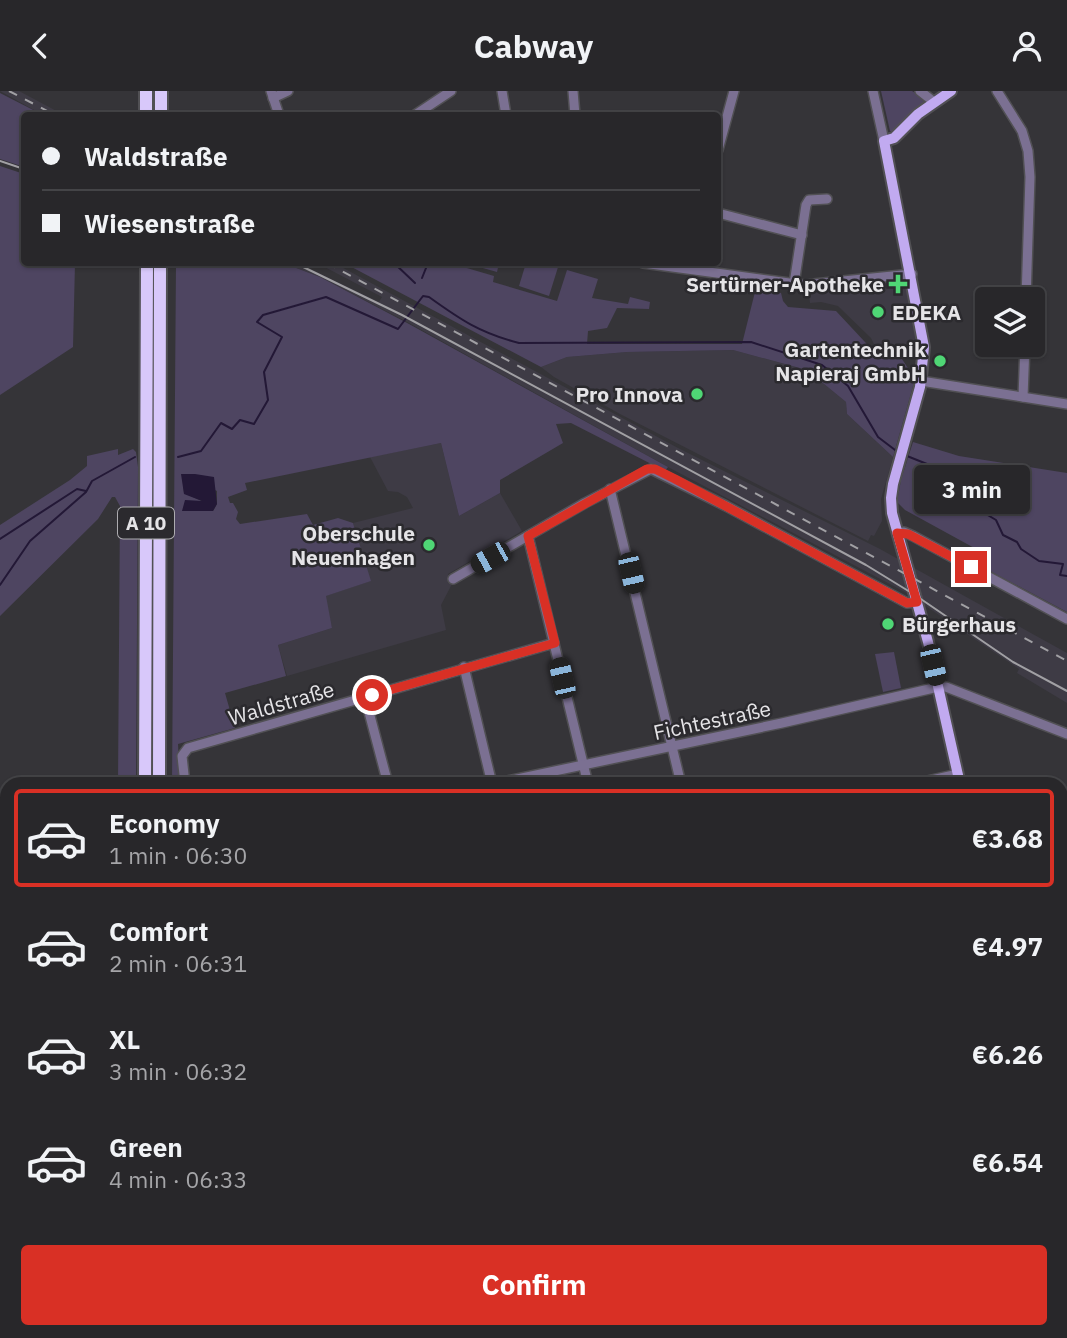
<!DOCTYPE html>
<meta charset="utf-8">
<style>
body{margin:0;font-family:"IBM Plex Sans",sans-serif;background:#343336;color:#f1f3f6;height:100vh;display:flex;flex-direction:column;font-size:26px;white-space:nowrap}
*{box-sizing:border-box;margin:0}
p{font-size:23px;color:#a5a5a8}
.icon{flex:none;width:38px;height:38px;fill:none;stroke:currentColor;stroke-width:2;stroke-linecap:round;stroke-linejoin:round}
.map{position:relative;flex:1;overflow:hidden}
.sheet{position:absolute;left:0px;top:686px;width:1068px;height:562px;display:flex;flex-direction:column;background:#28272a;border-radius:21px 21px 0 0;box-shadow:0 2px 5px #0004,0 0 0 2px #444447}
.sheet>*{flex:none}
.hud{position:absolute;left:21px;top:21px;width:700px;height:154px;border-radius:7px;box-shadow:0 2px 5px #0004,0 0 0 2px #444447;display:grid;align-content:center;height:154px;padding:0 21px;background:#28272a}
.tools{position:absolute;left:975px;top:196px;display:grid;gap:14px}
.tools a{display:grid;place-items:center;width:70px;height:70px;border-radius:7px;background:#28272a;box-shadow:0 2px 5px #0004,0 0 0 2px #444447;font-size:35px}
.end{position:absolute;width:32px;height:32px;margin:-16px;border:9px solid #d93025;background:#fff;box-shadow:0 0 0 4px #fff}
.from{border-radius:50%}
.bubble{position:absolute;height:49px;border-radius:7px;background:#28272a;box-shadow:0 2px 5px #0004,0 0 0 2px #444447;font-size:23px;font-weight:800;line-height:49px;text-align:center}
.car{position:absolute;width:21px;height:42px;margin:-21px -10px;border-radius:9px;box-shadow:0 0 5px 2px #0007;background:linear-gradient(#222 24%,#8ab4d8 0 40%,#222 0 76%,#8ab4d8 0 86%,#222 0)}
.hud b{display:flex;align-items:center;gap:24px;height:66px;font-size:26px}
.hud b+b{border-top:2px solid #444447}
.hud i{width:18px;height:18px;background:#f1f3f6}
ul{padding:12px 0 0;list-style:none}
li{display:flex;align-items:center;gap:21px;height:98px;margin:0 14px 10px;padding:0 7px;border:4px solid transparent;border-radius:7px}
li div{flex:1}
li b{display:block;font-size:26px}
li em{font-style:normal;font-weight:800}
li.active{border-color:#d93025}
li>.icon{width:63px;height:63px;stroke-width:1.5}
.button{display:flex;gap:14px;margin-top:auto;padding:14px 21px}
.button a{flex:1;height:80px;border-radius:7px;background:#d93025;color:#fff;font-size:28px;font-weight:800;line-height:80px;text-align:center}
header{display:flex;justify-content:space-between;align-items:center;height:91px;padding:0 21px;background:#28272a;font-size:32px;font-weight:800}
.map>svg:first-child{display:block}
.built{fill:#3e3b45}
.green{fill:#4e4561;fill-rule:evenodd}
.water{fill:#231836}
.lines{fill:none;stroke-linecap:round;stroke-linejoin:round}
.stream{stroke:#231836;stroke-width:2}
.minor-casing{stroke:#515054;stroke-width:12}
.major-casing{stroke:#515054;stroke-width:14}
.highway-casing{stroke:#515054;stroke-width:16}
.minor{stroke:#7b7092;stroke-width:9}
.major{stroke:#c1aaf0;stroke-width:10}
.highway{stroke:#d8c8fa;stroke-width:12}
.tram{stroke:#a1a0a4;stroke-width:2}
.rail{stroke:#a1a0a4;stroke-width:2;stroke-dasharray:9 9;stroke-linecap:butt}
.route{stroke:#d93025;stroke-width:9}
.poi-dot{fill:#4fd675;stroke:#2b2a2e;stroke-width:2.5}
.labels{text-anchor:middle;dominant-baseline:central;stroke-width:5;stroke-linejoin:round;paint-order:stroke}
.shield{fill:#2b2a2e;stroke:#adacb0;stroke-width:2}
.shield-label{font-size:19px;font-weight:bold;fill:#e5e4e7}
.poi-label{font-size:21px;font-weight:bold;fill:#e5e4e7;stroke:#2b2a2e;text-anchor:end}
.street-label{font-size:21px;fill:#e5e4e7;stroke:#2b2a2e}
</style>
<header><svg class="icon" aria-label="back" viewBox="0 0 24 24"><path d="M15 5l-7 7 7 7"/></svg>Cabway<svg class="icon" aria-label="person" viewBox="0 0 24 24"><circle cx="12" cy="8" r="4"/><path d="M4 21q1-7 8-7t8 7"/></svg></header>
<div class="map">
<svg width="1067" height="1247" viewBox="0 0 1067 1247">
<rect width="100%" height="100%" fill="#353438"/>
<!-- built -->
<g class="built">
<path d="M0,0H19L64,24H43Z"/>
<path d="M283,172H298L379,211L382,206L317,172H334L678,357L880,458L1067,562V612L1017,582L1019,578L905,501L668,376L409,232L320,186Z"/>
<path d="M898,188H906L918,259L879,263L871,247L838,215L821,211L810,212L808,196Z"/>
<path d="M733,259L807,279L846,311L847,323L893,366L881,408L882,430L874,445L871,444L868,450L620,323L554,286L541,276L567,266L627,261Z"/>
<path d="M441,352L459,425L500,402L522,440L448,483L452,493L441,514L446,539L287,585L278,554L332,537L325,505L370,490L353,432L413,417L407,406L398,401L388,400L370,366Z"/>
</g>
<!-- green -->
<g class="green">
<path d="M881,0H912L928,10L893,40H890Z"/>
<path d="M0,2L43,24H24V76L0,68Z"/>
<path d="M0,75L24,83V172H75L73,256L0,304Z"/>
<path d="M176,172H283L320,186L409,233L668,376L665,380L571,332L556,333L563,352L500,389V402L459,425L441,352L245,392L247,399L228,406L230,412H233L238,421L236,428L240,433L307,423L313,434L338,427L353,432L371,490L326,505L332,537L278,554L286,585L225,602L235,637L178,653L180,693H172ZM182,383L217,400V413L213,420L204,411L184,402Z"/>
<path d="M344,172H461L460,175L494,185L493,191L557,210L567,179L598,188L592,207L628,213L630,206L650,211L649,218L617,217L607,237L588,240L587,253H742L756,197L781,202L783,210L788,216L836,220L879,266L900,265L915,288L893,366L847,323L846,311L807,279L733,259L627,261L567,266L541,276Z"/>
<path d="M465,172H499L497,181Z"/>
<path d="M526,172L559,173L549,205L519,195Z"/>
<path d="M913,351L959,365L1067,382V521L973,471L978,459L905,419L897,411L901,389Z"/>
<path d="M118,358V364L133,358L136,361L138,376L136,693H118L120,415L115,406H112L98,428L0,525V434L70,389L87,375V365Z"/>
<path d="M894,561L901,597L883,601L875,563Z"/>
<path d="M0,1194L7,1224V1241H11L12,1247H3L0,1232Z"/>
<path d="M519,1241H561L562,1247H520Z"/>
</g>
<!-- water -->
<path class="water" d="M181,383H195L214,386L217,413L213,420H182L185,409L202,410L184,403Z"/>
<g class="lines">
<!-- stream -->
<g class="stream">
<path d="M394,172L415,192"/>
<path d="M422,187L428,172"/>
<path d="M907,365L927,373L951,394L964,392L972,399L976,417L996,429L1003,444L1017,451L1021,458L1039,470L1063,473L1060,484L1067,485"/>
<path d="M178,366L201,360L221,332L232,338L240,329L254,333L268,309L264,281L282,246L257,231L263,224L326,206L398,238L423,205L429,206C461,229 480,242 519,252L751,251L822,274L848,295L878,346L899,362"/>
<path d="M0,448L77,398L86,400"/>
<path d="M0,494L30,450L86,401L92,390L135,366"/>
<path d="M338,1241L344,1247"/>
</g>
<!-- minor casing -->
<g class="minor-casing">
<g id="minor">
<path d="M271,0L279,24"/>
<path d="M502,0L506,24"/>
<path d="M573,0L575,24"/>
<path d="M873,0L884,50"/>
<path d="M920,0L934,11"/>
<path d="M997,0L1022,40L1028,60L1030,86L1026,208"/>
<path d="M273,7L288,0"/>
<path d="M415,24L451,0"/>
<path d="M718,59L734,0"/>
<path d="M718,122L802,144"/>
<path d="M643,172L804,194L912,183"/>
<path d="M794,193L806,114L809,109L827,108"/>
<path d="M921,290L1067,313"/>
<path d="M1023,306L1025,254"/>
<path d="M610,398L681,693"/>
<path d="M897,442L904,441L913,445L1067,528"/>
<path d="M528,445L588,693"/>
<path d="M453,488L585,412L651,378L726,415L907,512L917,511"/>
<path d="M464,576L492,693"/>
<path d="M365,606L388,693"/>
<path d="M185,693L182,665L188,657L195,655L554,552"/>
<path d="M493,693L782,632L938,596H946L1067,643"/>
<path d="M914,693L958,683"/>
<path d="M0,768L7,776"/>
<path d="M1060,971L1067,969"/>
<path d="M1060,1104L1067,1103"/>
<path d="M1060,1235L1067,1234"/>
<path d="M307,1241L308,1247"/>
<path d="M364,1241L365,1247"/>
<path d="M600,1241L601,1247"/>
<path d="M823,1241L824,1247"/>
<path d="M954,1241L955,1247"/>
<path d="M0,1242L1,1247"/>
<path d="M473,1247L485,1244"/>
<path d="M1009,1247L1037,1241"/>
</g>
</g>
<!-- major casing -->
<g class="major-casing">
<g id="major">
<path d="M951,0L918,23L894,47L884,50L924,256L920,296L893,393L891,407L892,422L928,551L960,693"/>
<path d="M1060,1127L1067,1155"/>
</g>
</g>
<!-- highway casing -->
<g class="highway-casing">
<g id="highway">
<path d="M146,0V24"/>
<path d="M161,24V0"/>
<path d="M145,693L147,172"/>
<path d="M159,693L160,172"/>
<path d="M154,1241L155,1247"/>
<path d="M168,1241V1247"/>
</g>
</g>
<!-- minor -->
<use href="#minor" class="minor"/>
<!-- major -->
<use href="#major" class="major"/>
<!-- highway -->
<use href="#highway" class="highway"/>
<!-- tram -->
<g class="tram">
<path d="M0,70L24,78"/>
<path d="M295,172L402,224L866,474L915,504L1013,571L1067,600"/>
</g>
<!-- rail -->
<g class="rail">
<path d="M9,0L55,24"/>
<path d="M327,172L1067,570"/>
</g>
</g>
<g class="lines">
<!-- route -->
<path class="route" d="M372,604L555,552L528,445L647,378H655L675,388L907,512L917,511L897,442L908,443L971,476"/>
</g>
<!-- markers -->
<g class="poi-dot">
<path d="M894.5 182.5h7v7h7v7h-7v7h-7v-7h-7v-7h7z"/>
<circle cx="878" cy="221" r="7"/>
<circle cx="940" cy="270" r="7"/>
<circle cx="697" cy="303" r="7"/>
<circle cx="429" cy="454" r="7"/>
<circle cx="888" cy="533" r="7"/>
</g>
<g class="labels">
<!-- shield labels -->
<rect class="shield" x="118" y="416.5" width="56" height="31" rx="5"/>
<g class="shield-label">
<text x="146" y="432">A 10</text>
</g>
<!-- poi labels -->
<g class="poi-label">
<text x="884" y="193">Sertürner-Apotheke</text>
<text x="892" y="221" text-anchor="start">EDEKA</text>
<text x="926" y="258">Gartentechnik<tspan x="926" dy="24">Napieraj GmbH</tspan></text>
<text x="683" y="303">Pro Innova</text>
<text x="415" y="442">Oberschule<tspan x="415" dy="24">Neuenhagen</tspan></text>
<text x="902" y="533" text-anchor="start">Bürgerhaus</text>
</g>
<!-- street labels -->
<g class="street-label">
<text transform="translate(281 612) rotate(-16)">Waldstraße</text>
<text transform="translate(712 629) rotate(-12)">Fichtestraße</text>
</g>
</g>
</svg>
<div class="tools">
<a><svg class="icon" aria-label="layers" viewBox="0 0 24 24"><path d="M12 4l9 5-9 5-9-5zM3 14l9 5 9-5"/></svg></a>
</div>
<i class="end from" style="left:372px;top:604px"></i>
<i class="end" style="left:971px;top:476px"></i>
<div class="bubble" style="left:914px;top:374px;width:116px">3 min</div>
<i class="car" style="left:490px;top:467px;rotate:241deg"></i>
<i class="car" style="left:631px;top:482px;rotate:167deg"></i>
<i class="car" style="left:933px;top:574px;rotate:167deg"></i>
<i class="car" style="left:562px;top:587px;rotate:347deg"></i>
<div class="hud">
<b><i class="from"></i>Waldstraße</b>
<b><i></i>Wiesenstraße</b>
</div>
<section class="sheet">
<ul>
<li class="active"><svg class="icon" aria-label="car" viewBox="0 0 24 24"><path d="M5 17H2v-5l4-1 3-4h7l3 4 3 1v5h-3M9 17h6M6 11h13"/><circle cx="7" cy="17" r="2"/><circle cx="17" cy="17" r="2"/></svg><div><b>Economy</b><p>1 min · 06:30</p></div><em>€3.68</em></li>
<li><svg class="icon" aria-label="car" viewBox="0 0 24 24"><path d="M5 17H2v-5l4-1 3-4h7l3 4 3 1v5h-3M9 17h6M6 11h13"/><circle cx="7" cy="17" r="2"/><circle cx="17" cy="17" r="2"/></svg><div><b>Comfort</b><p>2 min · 06:31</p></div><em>€4.97</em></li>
<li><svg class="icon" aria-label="car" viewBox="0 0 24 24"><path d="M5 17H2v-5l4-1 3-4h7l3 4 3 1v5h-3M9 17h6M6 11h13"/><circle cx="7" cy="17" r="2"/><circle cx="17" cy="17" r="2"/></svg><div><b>XL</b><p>3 min · 06:32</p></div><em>€6.26</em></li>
<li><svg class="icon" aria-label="car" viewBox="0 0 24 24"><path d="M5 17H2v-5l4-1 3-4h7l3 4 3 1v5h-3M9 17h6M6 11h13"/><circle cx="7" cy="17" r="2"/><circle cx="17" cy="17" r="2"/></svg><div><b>Green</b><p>4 min · 06:33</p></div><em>€6.54</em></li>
</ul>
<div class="button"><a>Confirm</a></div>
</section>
</div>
